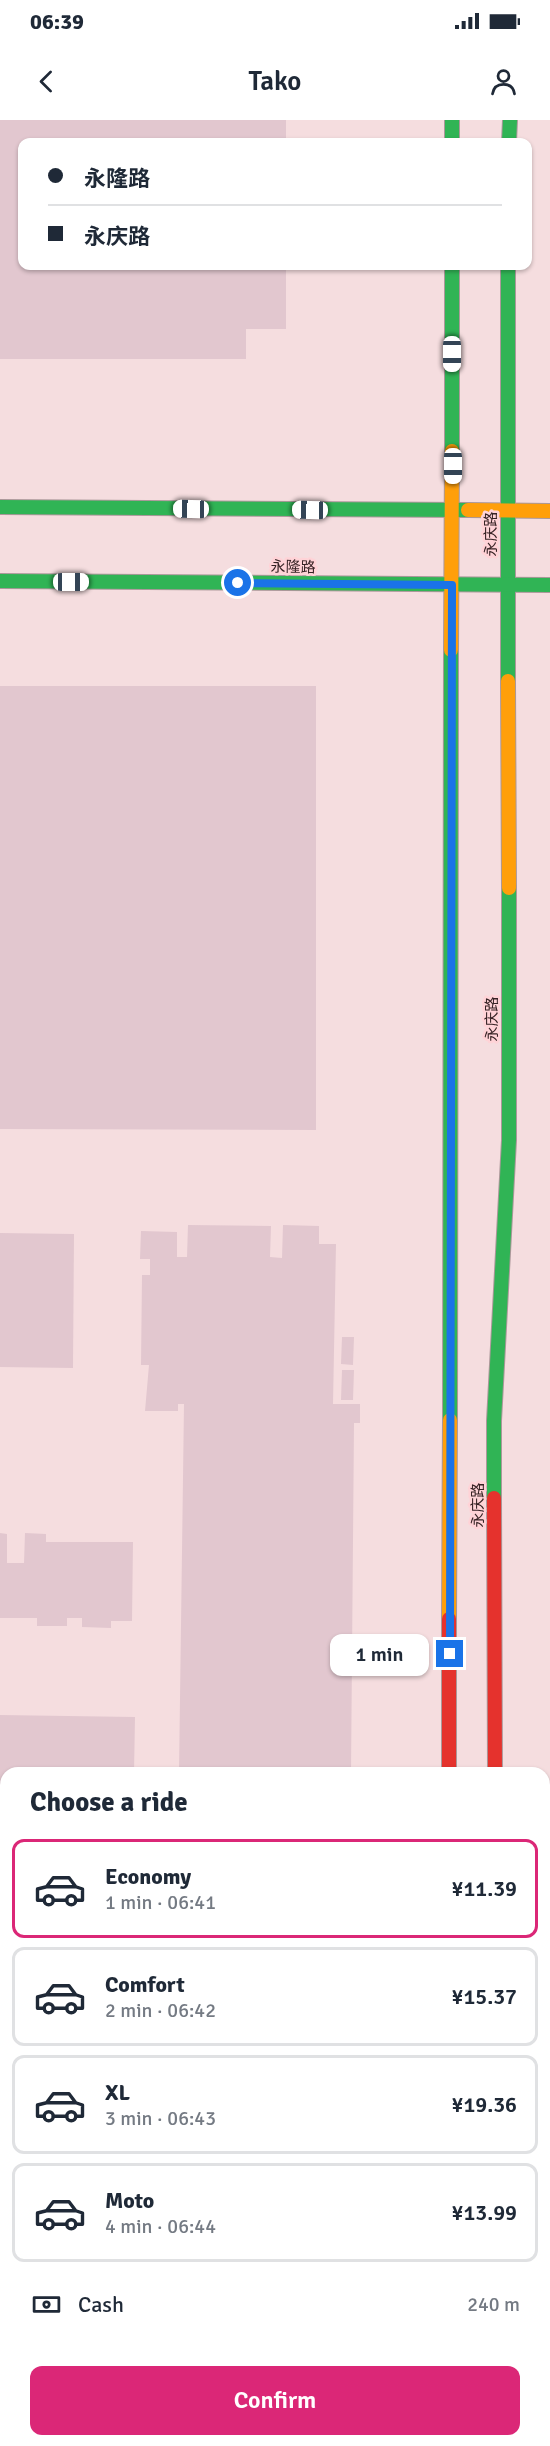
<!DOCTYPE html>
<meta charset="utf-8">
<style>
body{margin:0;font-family:Signika,"Noto Sans SC",sans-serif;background:#f6f6f7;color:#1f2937;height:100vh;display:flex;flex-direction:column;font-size:22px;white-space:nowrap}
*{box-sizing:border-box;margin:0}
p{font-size:20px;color:#747a83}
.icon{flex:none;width:33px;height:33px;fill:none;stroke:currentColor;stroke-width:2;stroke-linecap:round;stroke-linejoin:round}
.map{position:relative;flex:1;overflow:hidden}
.sheet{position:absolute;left:0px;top:1647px;width:550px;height:680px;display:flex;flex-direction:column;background:#fff;border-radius:18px 18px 0 0;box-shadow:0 2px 4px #0004}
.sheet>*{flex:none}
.guide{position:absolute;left:18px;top:18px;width:514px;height:132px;border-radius:12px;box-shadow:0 2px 4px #0004;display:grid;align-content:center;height:132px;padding:0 30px;background:#fff}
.end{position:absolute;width:27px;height:27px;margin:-14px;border:8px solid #1a73e8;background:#fff;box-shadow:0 0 0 3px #fff}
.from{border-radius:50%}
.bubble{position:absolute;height:42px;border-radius:12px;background:#fff;box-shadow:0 2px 4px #0004;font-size:20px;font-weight:600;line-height:42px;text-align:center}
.car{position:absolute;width:18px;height:36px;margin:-18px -9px;border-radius:8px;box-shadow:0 0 4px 2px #0007;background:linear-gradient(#fff 24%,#345 0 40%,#fff 0 76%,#345 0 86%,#fff 0)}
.guide b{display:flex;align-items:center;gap:21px;height:57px;font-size:22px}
.guide b+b{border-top:2px solid #e0e1e3}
.guide i{width:15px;height:15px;background:#1f2937}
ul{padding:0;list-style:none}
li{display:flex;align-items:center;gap:18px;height:99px;margin:0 12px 9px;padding:0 18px;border:3px solid #e0e1e3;border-radius:12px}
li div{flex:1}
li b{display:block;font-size:22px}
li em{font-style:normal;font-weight:600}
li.current{border-color:#db2777}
li>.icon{width:54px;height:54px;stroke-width:1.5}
h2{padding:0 30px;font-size:27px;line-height:72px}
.pay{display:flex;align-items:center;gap:15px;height:66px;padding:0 30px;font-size:22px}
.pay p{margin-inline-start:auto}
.primary-button{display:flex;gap:12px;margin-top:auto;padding:12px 30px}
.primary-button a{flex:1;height:69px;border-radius:12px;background:#db2777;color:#fff;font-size:24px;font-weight:600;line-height:69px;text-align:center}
.status{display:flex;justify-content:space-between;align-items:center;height:42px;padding:0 30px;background:#fff;direction:ltr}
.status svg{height:16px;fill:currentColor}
header{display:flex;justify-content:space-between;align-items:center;height:78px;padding:0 30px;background:#fff;font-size:27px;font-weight:600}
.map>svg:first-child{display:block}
.building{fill:#e2c7cf}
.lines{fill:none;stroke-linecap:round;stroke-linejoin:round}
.street-casing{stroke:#ab989a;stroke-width:31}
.fast-casing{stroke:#ab989a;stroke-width:16}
.slow-casing{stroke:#ab989a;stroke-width:16}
.jam-casing{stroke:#ab989a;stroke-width:16}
.street{stroke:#fefafa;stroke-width:28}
.fast{stroke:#30b455;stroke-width:14}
.slow{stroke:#ff9f0a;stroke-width:14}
.jam{stroke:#e5322d;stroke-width:14}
.route{stroke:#1a73e8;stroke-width:8}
.labels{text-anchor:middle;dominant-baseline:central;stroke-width:5;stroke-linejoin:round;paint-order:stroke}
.street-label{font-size:15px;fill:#362224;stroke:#ffd3d7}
</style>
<div class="status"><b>06:39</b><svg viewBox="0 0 49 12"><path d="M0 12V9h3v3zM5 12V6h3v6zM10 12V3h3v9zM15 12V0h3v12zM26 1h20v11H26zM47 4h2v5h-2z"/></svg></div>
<header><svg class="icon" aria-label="back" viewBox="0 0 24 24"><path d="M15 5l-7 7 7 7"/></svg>Tako<svg class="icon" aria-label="person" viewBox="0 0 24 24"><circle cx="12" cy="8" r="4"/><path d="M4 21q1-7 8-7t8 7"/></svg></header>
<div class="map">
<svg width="550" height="2326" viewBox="0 0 550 2326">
<rect width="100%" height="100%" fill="#f5dddf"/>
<!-- building -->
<g class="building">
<path d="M0,0H286V22H22V146H286V209H246V239H0Z"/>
<path d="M0,566H316V1010L0,1009Z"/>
<path d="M188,1105L271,1106L270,1137L282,1138L283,1105L319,1106V1124H336L333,1284H360V1303H354L351,1653H179L184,1284H178V1291H145L149,1245H141L142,1155H150V1139H140L141,1111L177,1112V1137H187Z"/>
<path d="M0,1113L74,1114L73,1248L0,1247Z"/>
<path d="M342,1217H354L353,1245L341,1244Z"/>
<path d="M342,1250H354L353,1280H341Z"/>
<path d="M0,1413L7,1414V1443H24L25,1413L46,1414V1422H133L132,1501H111V1508L82,1507V1498H67V1506H37V1498H0Z"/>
<path d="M0,1595L135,1597L134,1653H6V1665H0Z"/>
<rect x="0" y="1755" width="6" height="74"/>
<rect x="0" y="1980" width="6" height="55"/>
<rect x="0" y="2139" width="6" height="67"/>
<path d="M0,2295H6V2320H131V2326H0Z"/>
<path d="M181,2320H362V2326H180Z"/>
</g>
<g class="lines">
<!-- street casing -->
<g class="street-casing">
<path id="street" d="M544,1907H550"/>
</g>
<!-- fast casing -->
<g class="fast-casing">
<g id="fast">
<path d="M452,0V22"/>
<path d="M509,22L510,0"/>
<path d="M508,146V561"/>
<path d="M452,331V146"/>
<path d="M0,387L468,390"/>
<path d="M0,461L550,465"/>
<path d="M450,1300L451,530"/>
<path d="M494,1378V1301L509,1020V768"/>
<path d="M452,2320V2326"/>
<path d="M497,2320V2326"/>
</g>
</g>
<!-- slow casing -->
<g class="slow-casing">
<g id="slow">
<path d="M468,390L550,391"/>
<path d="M451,530L452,331"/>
<path d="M508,561L509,768"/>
<path d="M449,1499L450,1300"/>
</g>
</g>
<!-- jam casing -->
<g class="jam-casing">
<g id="jam">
<path d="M494,1378L495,1653"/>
<path d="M449,1653V1499"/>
</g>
</g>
<!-- street -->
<use href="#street" class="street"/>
<!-- fast -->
<use href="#fast" class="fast"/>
<!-- slow -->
<use href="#slow" class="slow"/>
<!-- jam -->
<use href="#jam" class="jam"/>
</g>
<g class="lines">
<!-- route -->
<path class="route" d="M238,463L452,465L450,1534"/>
</g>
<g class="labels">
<!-- street labels -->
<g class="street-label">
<text transform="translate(491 414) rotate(-90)">永庆路</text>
<text transform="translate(293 447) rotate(1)">永隆路</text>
<text transform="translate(492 899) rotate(-90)">永庆路</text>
<text transform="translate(478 1385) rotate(-90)">永庆路</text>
</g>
</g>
</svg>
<i class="end from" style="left:238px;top:463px"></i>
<i class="end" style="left:450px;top:1534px"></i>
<div class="bubble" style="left:330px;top:1514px;width:99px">1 min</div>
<i class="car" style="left:452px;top:234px;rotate:180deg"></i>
<i class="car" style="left:453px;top:346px;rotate:180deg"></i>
<i class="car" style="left:191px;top:389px;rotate:271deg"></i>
<i class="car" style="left:310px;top:390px;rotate:271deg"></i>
<i class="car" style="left:71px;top:462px;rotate:90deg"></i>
<div class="guide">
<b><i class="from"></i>永隆路</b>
<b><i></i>永庆路</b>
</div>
<section class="sheet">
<h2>Choose a ride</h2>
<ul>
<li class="current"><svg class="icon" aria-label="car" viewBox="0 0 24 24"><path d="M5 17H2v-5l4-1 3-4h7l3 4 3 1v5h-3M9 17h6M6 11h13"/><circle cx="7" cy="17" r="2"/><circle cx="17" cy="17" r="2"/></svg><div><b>Economy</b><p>1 min · 06:41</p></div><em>¥11.39</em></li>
<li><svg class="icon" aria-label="car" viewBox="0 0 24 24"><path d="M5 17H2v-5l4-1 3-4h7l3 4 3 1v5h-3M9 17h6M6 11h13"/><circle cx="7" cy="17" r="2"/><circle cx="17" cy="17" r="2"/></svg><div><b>Comfort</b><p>2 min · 06:42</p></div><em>¥15.37</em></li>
<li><svg class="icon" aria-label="car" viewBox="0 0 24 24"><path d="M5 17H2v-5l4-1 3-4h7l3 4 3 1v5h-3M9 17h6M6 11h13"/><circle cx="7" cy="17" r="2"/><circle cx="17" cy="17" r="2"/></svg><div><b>XL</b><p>3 min · 06:43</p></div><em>¥19.36</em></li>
<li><svg class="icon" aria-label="car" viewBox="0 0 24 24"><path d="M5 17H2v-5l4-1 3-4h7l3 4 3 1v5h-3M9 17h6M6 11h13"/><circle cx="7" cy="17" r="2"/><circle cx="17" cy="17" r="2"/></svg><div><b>Moto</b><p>4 min · 06:44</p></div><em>¥13.99</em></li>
</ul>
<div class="pay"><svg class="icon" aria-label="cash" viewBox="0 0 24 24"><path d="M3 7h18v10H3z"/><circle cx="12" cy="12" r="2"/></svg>Cash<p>240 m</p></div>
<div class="primary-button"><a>Confirm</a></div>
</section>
</div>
